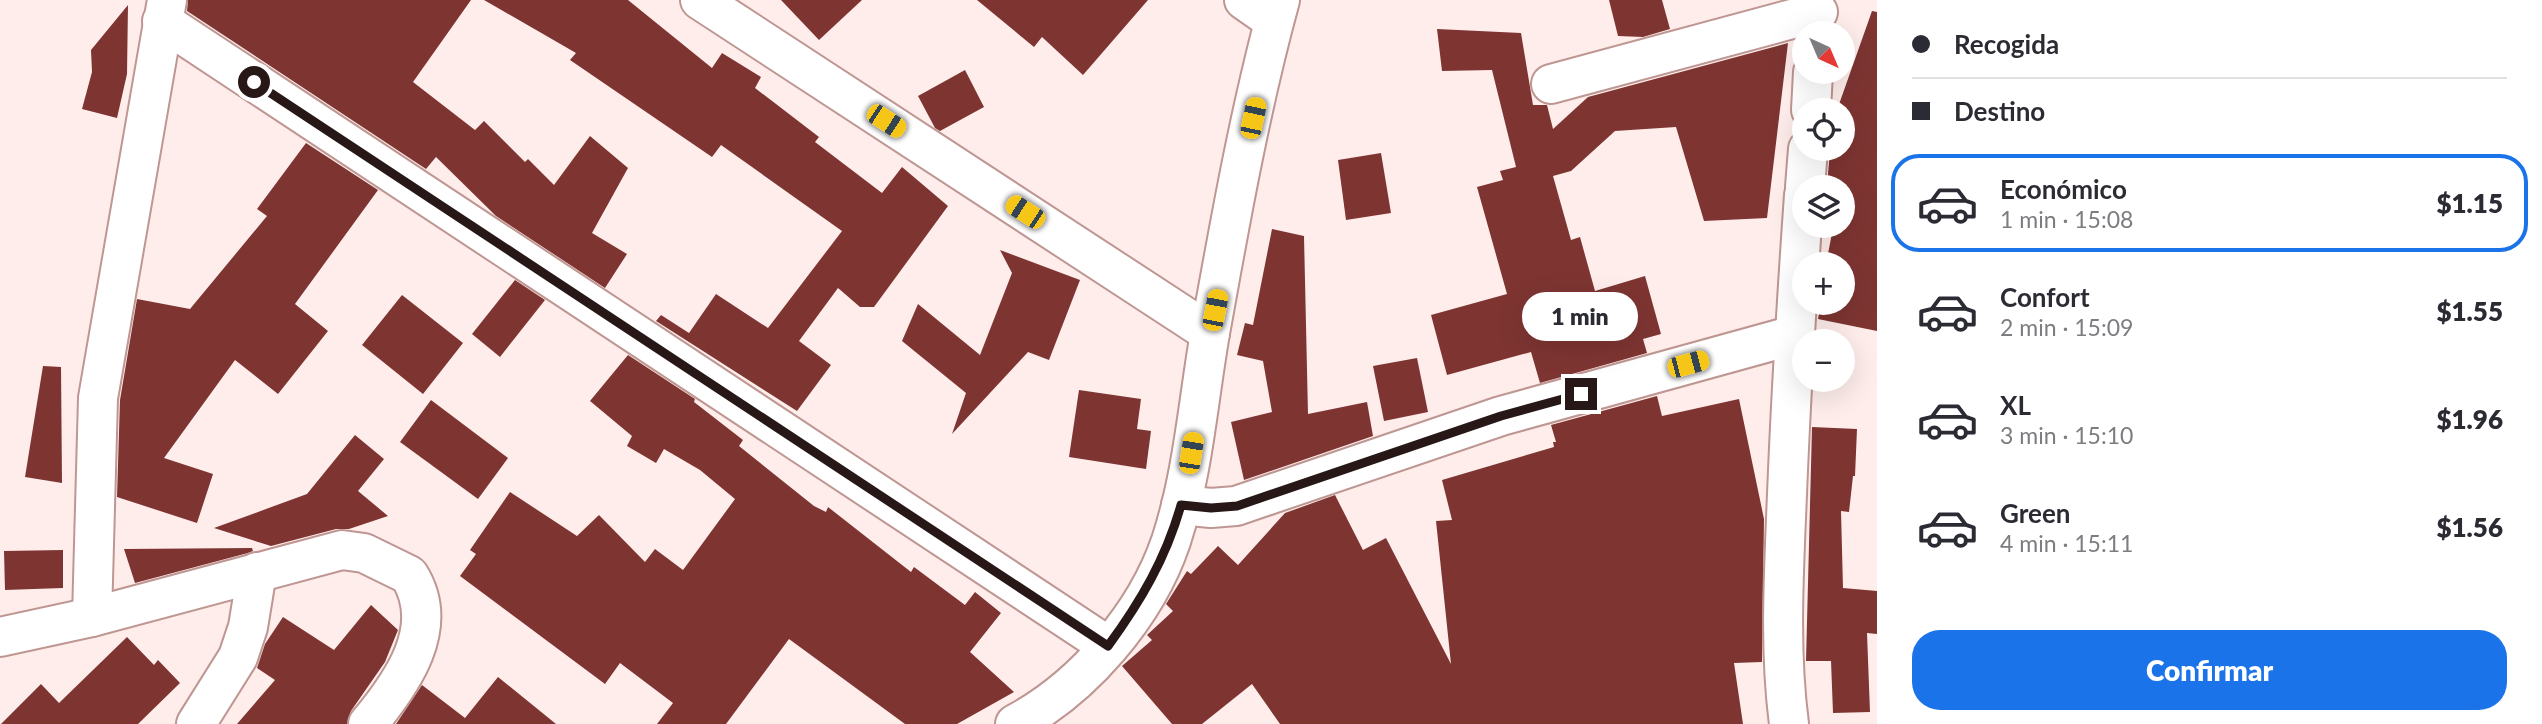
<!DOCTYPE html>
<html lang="es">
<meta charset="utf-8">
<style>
body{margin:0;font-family:Lato,sans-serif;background:#f7f7f7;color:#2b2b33;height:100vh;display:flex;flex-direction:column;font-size:26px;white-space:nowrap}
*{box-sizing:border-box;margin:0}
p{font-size:23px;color:#7c7c81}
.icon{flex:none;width:38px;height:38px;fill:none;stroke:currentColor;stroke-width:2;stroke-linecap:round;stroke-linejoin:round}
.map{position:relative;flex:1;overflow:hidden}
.panel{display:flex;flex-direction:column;background:#fff;width:665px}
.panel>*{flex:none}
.top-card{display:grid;align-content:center;height:154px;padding:0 35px;background:#fff}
.needle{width:46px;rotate:136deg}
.buttons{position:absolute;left:1792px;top:21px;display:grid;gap:14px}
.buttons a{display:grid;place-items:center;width:63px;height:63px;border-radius:50%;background:#fff;box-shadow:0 7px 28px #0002;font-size:35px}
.end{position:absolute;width:32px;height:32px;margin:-16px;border:9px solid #271817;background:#fff;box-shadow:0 0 0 4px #fff}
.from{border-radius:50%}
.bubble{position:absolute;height:49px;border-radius:24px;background:#fff;box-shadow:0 7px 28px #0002;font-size:23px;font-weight:800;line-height:49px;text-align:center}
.car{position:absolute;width:21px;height:42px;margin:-21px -10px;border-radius:9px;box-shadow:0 0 5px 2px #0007;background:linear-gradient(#f5c518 24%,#345 0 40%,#f5c518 0 76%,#345 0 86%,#f5c518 0)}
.top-card b{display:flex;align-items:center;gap:24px;height:66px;font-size:26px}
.top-card b+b{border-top:2px solid #e1e1e2}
.top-card i{width:18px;height:18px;background:#2b2b33}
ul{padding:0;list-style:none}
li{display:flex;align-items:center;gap:21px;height:98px;margin:0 14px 10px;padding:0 21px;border:4px solid transparent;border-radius:28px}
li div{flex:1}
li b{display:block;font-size:26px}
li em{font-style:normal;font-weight:800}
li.on{border-color:#1a73e8}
li>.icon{width:63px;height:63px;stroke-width:1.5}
.cta{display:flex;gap:14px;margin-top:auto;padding:14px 35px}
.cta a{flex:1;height:80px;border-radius:28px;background:#1a73e8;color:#fff;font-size:28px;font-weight:800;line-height:80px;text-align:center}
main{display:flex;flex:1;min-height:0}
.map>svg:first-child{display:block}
.building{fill:#7e3532}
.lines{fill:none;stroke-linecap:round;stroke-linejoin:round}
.minor-casing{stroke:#be9692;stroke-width:42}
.minor{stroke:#fff;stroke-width:38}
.route{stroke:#271817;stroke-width:9}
</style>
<main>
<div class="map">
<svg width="1877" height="724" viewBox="0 0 1877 724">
<rect width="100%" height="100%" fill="#feedeb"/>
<!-- building -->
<g class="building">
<path d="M188,0H471L413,82L475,130L484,121L525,162L528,159L554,185L590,136L628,168L592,233L627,254L605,288L496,216L436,157L426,169L187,11Z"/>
<path d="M484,0H628L712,68L722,53L761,77L755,88L819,137L815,142L882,193L902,167L948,206L874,307H860L838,288L799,341L831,365L797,411L656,321L661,315L689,333L716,294L768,328L842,231L721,145L712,157L570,60L576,53Z"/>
<path d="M781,0H862L819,40Z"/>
<path d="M977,0H1148L1083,75L1042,37L1034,47Z"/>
<path d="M1609,0H1662L1670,29L1643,37L1618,36Z"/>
<path d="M128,5L127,74L117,118L82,109L92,72L91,50Z"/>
<path d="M1872,11L1877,12V331L1818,319L1821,303H1843V264H1826L1833,228L1824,226H1843V187H1827L1830,149H1843V110H1837Z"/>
<path d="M1437,29L1521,33L1533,105H1547L1553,129L1588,97L1788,43L1767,218L1704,221L1676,127L1615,131L1571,171L1553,176L1571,240L1580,237L1595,291L1645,276L1661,334L1643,339L1647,353L1540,383L1531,352L1447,375L1431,315L1507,294L1477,187L1503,180L1500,171L1516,167L1492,70L1442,71Z"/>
<path d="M965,70L984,107L940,131L935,128L918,96Z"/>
<path d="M306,143L378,190L295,304L328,331L278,394L235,360L164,458L213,474L197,523L117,497L120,400L137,299L190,309L267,216L257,209Z"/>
<path d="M1381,153L1391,213L1346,220L1338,160Z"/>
<path d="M1272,229L1304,236L1308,414L1367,402L1373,436L1244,480L1231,422L1272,412L1263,361L1237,355L1245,323L1253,325Z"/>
<path d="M1000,250L1080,280L1049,360L1028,352L952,434L966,393L902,341L918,304L980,355L1012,273Z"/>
<path d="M515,280L545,300L500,357L472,334Z"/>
<path d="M402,295L463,343L423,394L362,345Z"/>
<path d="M628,355L695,399L694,402L743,440L739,446L814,506L826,512L828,507L911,572L914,567L965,605L975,592L1001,613L970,652L1014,692L957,724H905L789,639L726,724H657L673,703L620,663L605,684L460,576L476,554L470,550L510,492L577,536L599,515L645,562L655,549L683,570L735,499L700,470L664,449L656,463L627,446L632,436L590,401Z"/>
<path d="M1417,358L1428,412L1384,421L1373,366Z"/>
<path d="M43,366L61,367L62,483L25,477Z"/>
<path d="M1079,390L1141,399L1137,429L1151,431L1146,469L1069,457Z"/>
<path d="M1657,396L1662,416L1739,399L1764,519L1762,662L1734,663L1743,724H1280L1252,684L1202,724H1172L1122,666L1152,640L1147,635L1173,611L1166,604L1187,571L1191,574L1218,546L1238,565L1285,513L1335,495L1363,550L1386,538L1451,664L1436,521L1452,520L1442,480L1554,447L1553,442H1556L1551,425Z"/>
<path d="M431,400L508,458L478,499L400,442Z"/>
<path d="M1812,427L1857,429L1855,476H1853L1849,512L1841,511L1843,588L1877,591V634L1867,633L1870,712L1833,713L1831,661H1806Z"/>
<path d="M355,435L384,459L358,491L388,516L349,529H336L271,546L214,528L307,494Z"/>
<path d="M252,548L253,551L248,553L135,583L124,549Z"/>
<path d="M63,550V588L5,590L4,551Z"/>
<path d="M371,605L398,630L385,662L351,711L347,724H237L275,680L257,668L265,644L283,617L334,650Z"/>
<path d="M127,637L154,665L158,660L180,683L138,724H1L41,684L59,703Z"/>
<path d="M498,677L556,724H396L422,685L465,718Z"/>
</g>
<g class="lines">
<!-- minor casing -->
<g class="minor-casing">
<g id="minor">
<path d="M700,0L1210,333"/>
<path d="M1244,0L1274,21"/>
<path d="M162,21L1108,646"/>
<path d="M1551,84L1818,12"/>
<path d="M1811,110L1813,72"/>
<path d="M1805,187L1808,149"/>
<path d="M1181,505L1211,508L1236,506L1501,416L1794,335"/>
<path d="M92,617L98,398L167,0"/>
<path d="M0,637L92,617L342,550L364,553L409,575C442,627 402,683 368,724"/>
<path d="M196,724L238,657L248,627L257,572"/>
<path d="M1015,724C1083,688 1146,615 1171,541C1193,474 1198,402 1210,333C1230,222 1250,109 1280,0"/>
<path d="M1789,724C1779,648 1784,571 1787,494C1791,394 1797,295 1804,195"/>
</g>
</g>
<!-- minor -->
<use href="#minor" class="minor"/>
</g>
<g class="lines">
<!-- route -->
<path class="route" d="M254,82L1108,646C1141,601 1166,558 1181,505L1211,508L1237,506L1501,416L1581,394"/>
</g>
</svg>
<div class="buttons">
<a><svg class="needle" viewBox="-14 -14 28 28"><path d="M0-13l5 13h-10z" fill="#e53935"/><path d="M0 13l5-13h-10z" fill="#7c7c81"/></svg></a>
<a><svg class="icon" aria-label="locate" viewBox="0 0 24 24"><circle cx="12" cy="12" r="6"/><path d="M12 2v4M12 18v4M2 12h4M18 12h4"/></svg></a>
<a><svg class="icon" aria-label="layers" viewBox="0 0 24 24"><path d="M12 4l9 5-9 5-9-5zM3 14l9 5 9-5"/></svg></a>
<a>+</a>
<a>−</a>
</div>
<i class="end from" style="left:254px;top:82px"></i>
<i class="end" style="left:1581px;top:394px"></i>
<div class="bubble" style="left:1522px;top:292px;width:116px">1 min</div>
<i class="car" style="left:1253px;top:118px;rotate:12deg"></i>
<i class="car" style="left:886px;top:121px;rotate:123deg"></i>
<i class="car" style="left:1025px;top:212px;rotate:303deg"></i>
<i class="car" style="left:1215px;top:310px;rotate:11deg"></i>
<i class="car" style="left:1688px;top:364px;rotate:75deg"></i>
<i class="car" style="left:1191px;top:453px;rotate:9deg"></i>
</div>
<section class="panel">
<div class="top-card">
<b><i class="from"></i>Recogida</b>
<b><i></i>Destino</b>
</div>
<ul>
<li class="on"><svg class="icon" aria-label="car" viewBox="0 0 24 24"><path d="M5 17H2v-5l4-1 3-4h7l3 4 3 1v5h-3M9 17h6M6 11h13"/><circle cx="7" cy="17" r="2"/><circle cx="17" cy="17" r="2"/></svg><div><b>Económico</b><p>1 min · 15:08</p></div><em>$1.15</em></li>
<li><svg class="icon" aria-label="car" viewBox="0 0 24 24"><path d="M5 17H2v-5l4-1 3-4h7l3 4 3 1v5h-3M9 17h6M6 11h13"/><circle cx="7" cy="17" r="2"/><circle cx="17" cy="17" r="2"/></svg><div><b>Confort</b><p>2 min · 15:09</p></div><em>$1.55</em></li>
<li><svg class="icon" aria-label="car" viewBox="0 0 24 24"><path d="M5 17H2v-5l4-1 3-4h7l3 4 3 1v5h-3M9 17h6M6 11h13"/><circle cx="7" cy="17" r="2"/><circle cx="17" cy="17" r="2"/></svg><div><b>XL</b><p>3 min · 15:10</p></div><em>$1.96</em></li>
<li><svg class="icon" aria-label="car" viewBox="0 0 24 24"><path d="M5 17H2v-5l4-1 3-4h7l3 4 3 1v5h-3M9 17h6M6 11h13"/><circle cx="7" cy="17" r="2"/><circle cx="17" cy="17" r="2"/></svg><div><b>Green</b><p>4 min · 15:11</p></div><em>$1.56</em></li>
</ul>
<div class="cta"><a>Confirmar</a></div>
</section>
</main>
